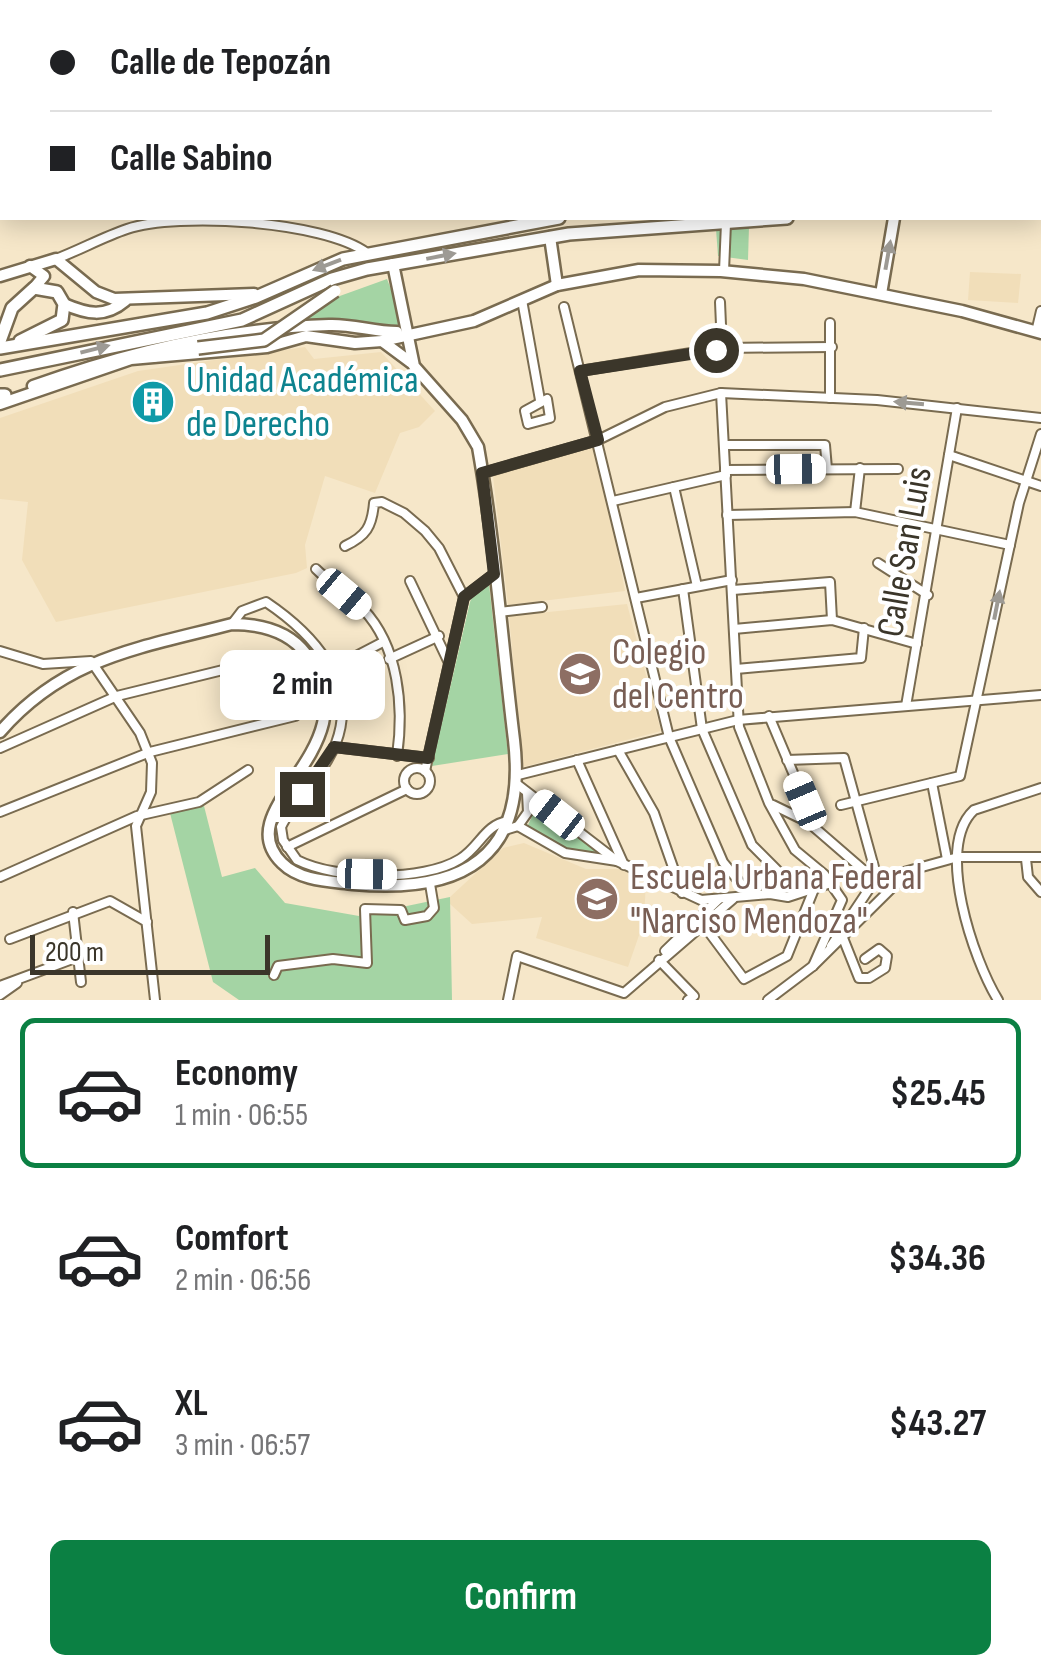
<!DOCTYPE html>
<meta charset="utf-8">
<style>
body{margin:0;font-family:"Sofia Sans Condensed",sans-serif;background:#f2f2f2;color:#202124;height:100vh;display:flex;flex-direction:column;font-size:38px;white-space:nowrap}
*{box-sizing:border-box;margin:0}
p{font-size:32px;color:#757577}
.icon{flex:none;width:55px;height:55px;fill:none;stroke:currentColor;stroke-width:2;stroke-linecap:round;stroke-linejoin:round}
.map{position:relative;height:1000px;overflow:hidden}
.sheet{display:flex;flex-direction:column;background:#fff;flex:1}
.sheet>*{flex:none}
.banner{position:absolute;left:0px;top:0px;width:1042px;height:220px;box-shadow:0 5px 25px #0003;display:grid;align-content:center;height:220px;padding:0 50px;background:#fff}
.scale{position:absolute;left:30px;bottom:25px;width:240px;box-sizing:border-box;padding-left:10px;border:5px solid #3b362a;border-top:0;font-size:28px;line-height:35px;white-space:nowrap;color:#3b362a;-webkit-text-stroke:8px #fff;paint-order:stroke}
.end{position:absolute;width:45px;height:45px;margin:-22px;border:12px solid #3b362a;background:#fff;box-shadow:0 0 0 5px #fff}
.from{border-radius:50%}
.bubble{position:absolute;height:70px;border-radius:15px;background:#fff;box-shadow:0 5px 25px #0003;font-size:32px;font-weight:700;line-height:70px;text-align:center}
.car{position:absolute;width:30px;height:60px;margin:-30px -15px;border-radius:12px;box-shadow:0 0 8px 2px #0007;background:linear-gradient(#fff 24%,#345 0 40%,#fff 0 76%,#345 0 86%,#fff 0)}
.banner b{display:flex;align-items:center;gap:35px;height:95px;font-size:38px}
.banner b+b{border-top:2px solid #e0e0e0}
.banner i{width:25px;height:25px;background:#202124}
ul{padding:18px 0 0;list-style:none}
li{display:flex;align-items:center;gap:30px;height:150px;margin:0 20px 15px;padding:0 30px;border:5px solid transparent;border-radius:15px}
li div{flex:1}
li b{display:block;font-size:38px}
li em{font-style:normal;font-weight:700}
li.active{border-color:#0b8043}
li>.icon{width:90px;height:90px;stroke-width:1.5}
.action{display:flex;gap:20px;margin-top:auto;padding:20px 50px}
.action a{flex:1;height:115px;border-radius:15px;background:#0b8043;color:#fff;font-size:40px;font-weight:700;line-height:115px;text-align:center}
.map>svg:first-child{display:block}
.built{fill:#f1deb9}
.green{fill:#a4d4a4}
.lines{fill:none;stroke-linecap:round;stroke-linejoin:round}
.street-casing{stroke:#796b50;stroke-width:12}
.secondary-casing{stroke:#796b50;stroke-width:15}
.primary-casing{stroke:#796b50;stroke-width:16}
.street{stroke:#fff;stroke-width:8}
.secondary{stroke:#fff;stroke-width:10}
.primary{stroke:#fff;stroke-width:11}
.rail-casing{stroke:#554f40;stroke-width:6}
.rail{stroke:#fff;stroke-width:2.5;stroke-dasharray:8;stroke-linecap:butt}
.primary-bridge-casing{stroke:#796b50;stroke-width:16;stroke-linecap:butt}
.primary-bridge{stroke:#fff;stroke-width:11}
.oneway{fill:#9d9a94}
.route{stroke:#3b362a;stroke-width:12}
.labels{text-anchor:middle;dominant-baseline:central;stroke-width:8;stroke-linejoin:round;paint-order:stroke}
.culture-label{font-size:38px;fill:#0d838f;stroke:#fff;text-anchor:start}
.street-label{font-size:38px;fill:#3b362a;stroke:#fff}
.education-label{font-size:38px;fill:#785e54;stroke:#fff;text-anchor:start}
</style>
<div class="map">
<svg width="1041" height="1000" viewBox="0 0 1041 1000">
<rect width="100%" height="100%" fill="#f6e7c9"/>
<!-- built -->
<g class="built">
<path d="M970,272L1021,274L1018,303L968,300Z"/>
<path d="M305,347L314,359L381,352L435,411L419,427L400,433L375,493L325,476L305,545L307,568L296,573L56,622L22,560L28,502L0,499V418L138,371Z"/>
<path d="M592,444L597,447L625,591L508,605L493,476Z"/>
<path d="M627,604L661,731L523,767L509,616Z"/>
<path d="M524,843L586,869H619L646,880L644,921L628,967L536,938L542,917L472,924L450,904V897L503,848Z"/>
</g>
<!-- green -->
<g class="green">
<path d="M749,226L748,260L718,256L716,229Z"/>
<path d="M387,279L407,330L291,327L337,297Z"/>
<path d="M489,584L508,754L432,766L470,602L475,590Z"/>
<path d="M204,806L222,877L255,868L285,903L359,916L360,905L402,907L450,897L452,1000H239L213,982L170,813Z"/>
<path d="M537,806L604,855L601,858L566,848L527,827Z"/>
</g>
<g class="lines">
<!-- street casing -->
<g class="street-casing">
<g id="street">
<path d="M10,0L11,2"/>
<path d="M55,0L56,2"/>
<path d="M128,0L129,2"/>
<path d="M315,0L321,2"/>
<path d="M810,0L811,2"/>
<path d="M904,0L911,2"/>
<path d="M89,2L97,0"/>
<path d="M111,2L119,0"/>
<path d="M253,2V0"/>
<path d="M683,2L684,0"/>
<path d="M793,2L795,0"/>
<path d="M0,36L2,35"/>
<path d="M1040,167H1041"/>
<path d="M56,259C80,250 103,237 127,229C178,212 324,221 367,253"/>
<path d="M724,271L726,223"/>
<path d="M522,300L540,400"/>
<path d="M720,302L722,348"/>
<path d="M564,307L669,737L723,862L750,895"/>
<path d="M1037,328L1041,311"/>
<path d="M580,371L722,348L832,347"/>
<path d="M721,393L739,727L769,803L795,850L824,874L842,900L813,966"/>
<path d="M830,398V323"/>
<path d="M547,399L550,418L528,424L525,411Z"/>
<path d="M724,445H825L827,469"/>
<path d="M949,455L1041,486"/>
<path d="M725,470L898,469"/>
<path d="M483,473L598,440L665,407L721,393L877,400L1041,418"/>
<path d="M674,487L697,586"/>
<path d="M613,501L726,475"/>
<path d="M855,512L860,468"/>
<path d="M727,515L855,512L1010,545"/>
<path d="M345,546C366,536 372,527 374,503L382,502L404,513L425,531L439,548L464,597L425,771"/>
<path d="M878,563L928,595"/>
<path d="M316,569C330,583 348,594 363,609C399,647 404,707 397,756"/>
<path d="M410,581L449,663"/>
<path d="M683,589L702,729L752,845L787,880L786,886L771,893"/>
<path d="M733,590L830,582L832,620"/>
<path d="M464,597L494,574"/>
<path d="M636,598L732,580"/>
<path d="M499,612L542,607"/>
<path d="M232,624L242,611L266,602C312,633 359,682 336,743C324,774 295,797 281,827L283,840L297,860C337,880 423,882 460,859C480,847 484,825 508,821"/>
<path d="M734,629L832,620L917,644"/>
<path d="M0,651L43,664L91,661L140,733L152,763L151,792L136,826L155,1000"/>
<path d="M389,659L439,636"/>
<path d="M333,668L383,642"/>
<path d="M736,669L861,658L864,628"/>
<path d="M906,706L957,408"/>
<path d="M769,716L805,801"/>
<path d="M334,747L429,758"/>
<path d="M0,748L117,696L268,659L292,665L301,675L309,706L295,716L150,752L0,812"/>
<path d="M618,750L654,813L682,893"/>
<path d="M577,760L624,865"/>
<path d="M787,760L844,758L877,878"/>
<circle cx="417" cy="781" r="13"/>
<path d="M518,775L738,720L1041,695"/>
<path d="M932,783L947,859"/>
<path d="M518,785L617,861L701,900L770,894L788,897L831,883"/>
<path d="M773,805L808,822L875,880"/>
<path d="M841,805L960,776L1019,503L1041,434"/>
<path d="M518,826L528,812L527,793"/>
<path d="M505,830L518,826L565,853L617,861"/>
<path d="M287,847L407,789"/>
<path d="M1026,859L1028,877L1041,892"/>
<path d="M0,877L137,816L199,802L248,770"/>
<path d="M875,880L958,857H1041"/>
<path d="M73,912L81,982"/>
<path d="M703,924L744,979L787,956L814,889"/>
<path d="M843,938L859,978H869L885,968L887,956L879,949L865,959"/>
<path d="M10,939L110,901L147,922"/>
<path d="M831,946L875,880"/>
<path d="M665,951L719,899"/>
<path d="M659,960L694,996L688,1000"/>
<path d="M274,975L278,966L333,959L367,963L365,909L401,910L405,920L427,916L434,908L430,884"/>
<path d="M0,986L78,957"/>
<path d="M0,995L17,983"/>
<path d="M508,1000L517,956L624,993L733,899"/>
<path d="M768,1000L813,966L909,871"/>
<path d="M998,1000C974,961 934,847 974,810L1041,788"/>
</g>
</g>
<!-- secondary casing -->
<g class="secondary-casing">
<g id="secondary">
<path d="M550,237L557,285"/>
<path d="M30,266L44,276L34,288"/>
<path d="M0,276L56,259L96,292L114,299L254,294"/>
<path d="M881,294L894,218"/>
<path d="M64,304C87,314 105,318 125,301"/>
<path d="M382,341L413,364"/>
<path d="M33,386C128,352 227,328 329,325C353,324 373,332 397,332"/>
<path d="M0,404L131,359L267,347L306,336L355,343L382,341L474,321L557,285L639,270L721,271L804,279L962,311L1041,333"/>
<path d="M0,732C65,657 140,648 232,624C260,624 288,630 306,654C377,748 224,806 282,863C300,881 329,881 353,884C462,894 528,858 514,740C502,642 495,543 478,447L462,420L414,366L393,264"/>
</g>
</g>
<!-- primary casing -->
<g class="primary-casing">
<g id="primary">
<path d="M1035,2L1037,0"/>
<path d="M1040,25L1041,23"/>
<path d="M1040,155H1041"/>
<path d="M0,341L12,308L34,288L57,292L64,304L62,320L20,341"/>
<path d="M0,348L207,313L256,297L343,259L559,218"/>
<path d="M154,356L198,348"/>
<path d="M0,370L242,320L332,279L367,269L569,234L787,218"/>
<path d="M0,395H5"/>
</g>
</g>
<!-- street -->
<use href="#street" class="street"/>
<!-- secondary -->
<use href="#secondary" class="secondary"/>
<!-- primary -->
<use href="#primary" class="primary"/>
<!-- rail casing -->
<g class="rail-casing">
<g id="rail">
<path d="M772,2L774,0"/>
<path d="M0,154L2,153"/>
</g>
</g>
<!-- rail -->
<use href="#rail" class="rail"/>
<!-- primary-bridge casing -->
<g class="primary-bridge-casing">
<path id="primary-bridge" d="M198,348L264,340L335,291"/>
</g>
<!-- primary-bridge -->
<use href="#primary-bridge" class="primary-bridge"/>
</g>
<!-- one-way arrows -->
<defs><path id="oneway-solid" d="M-6-.8H1V-3.2L6.5 0L1 3.2V.8H-6Z" transform="scale(2.5)"/></defs>
<g class="oneway">
<use href="#oneway-solid" transform="translate(888 255) rotate(-80)"/>
<use href="#oneway-solid" transform="translate(441 256) rotate(-11)"/>
<use href="#oneway-solid" transform="translate(327 265) rotate(159)"/>
<use href="#oneway-solid" transform="translate(95 349) rotate(-14)"/>
<use href="#oneway-solid" transform="translate(909 403) rotate(-175)"/>
<use href="#oneway-solid" transform="translate(997 605) rotate(-79)"/>
</g>
<g class="lines">
<!-- route -->
<path class="route" d="M302,794L334,747L428,758L464,597L494,574L482,473L598,440L580,371L716,350"/>
</g>
<!-- icons -->
<defs>
<g id="building-disc" transform="scale(2.25)"><circle r="9.5" fill="#0f9aa8" stroke="#fff"/><path d="M-4-6H4V6H1V3H-1V6H-4ZM-2.5-4.3h1.7v1.8h-1.7ZM.8-4.3h1.7v1.8H.8ZM-2.5-1h1.7V.8h-1.7ZM.8-1h1.7V.8H.8Z" fill="#fff"/></g>
<g id="school-disc" transform="scale(2.25)"><circle r="9.5" fill="#8d6e63" stroke="#fff"/><path d="M0-5L7-2L0 1L-7-2ZM-4 1L0 2.5L4 1V4Q0 6-4 4Z" fill="#fff"/></g>
</defs>
<g fill-rule="evenodd">
<use href="#building-disc" x="153" y="402"/>
<use href="#school-disc" x="580" y="674"/>
<use href="#school-disc" x="597" y="899"/>
</g>
<g class="labels">
<!-- culture labels -->
<g class="culture-label">
<text x="186" y="380">Unidad Académica<tspan x="186" dy="44">de Derecho</tspan></text>
</g>
<!-- street labels -->
<g class="street-label">
<text transform="translate(905 552) rotate(-80)">Calle San Luis</text>
</g>
<!-- education labels -->
<g class="education-label">
<text x="612" y="652">Colegio<tspan x="612" dy="44">del Centro</tspan></text>
<text x="630" y="877">Escuela Urbana Federal<tspan x="630" dy="44">"Narciso Mendoza"</tspan></text>
</g>
</g>
</svg>
<div class="scale">200 m</div>
<i class="end from" style="left:716px;top:350px"></i>
<i class="end" style="left:302px;top:794px"></i>
<div class="bubble" style="left:220px;top:650px;width:165px">2 min</div>
<i class="car" style="left:796px;top:469px;rotate:89deg"></i>
<i class="car" style="left:344px;top:594px;rotate:130deg"></i>
<i class="car" style="left:805px;top:801px;rotate:337deg"></i>
<i class="car" style="left:557px;top:815px;rotate:308deg"></i>
<i class="car" style="left:367px;top:874px;rotate:91deg"></i>
<div class="banner">
<b><i class="from"></i>Calle de Tepozán</b>
<b><i></i>Calle Sabino</b>
</div>
</div>
<section class="sheet">
<ul>
<li class="active"><svg class="icon" aria-label="car" viewBox="0 0 24 24"><path d="M5 17H2v-5l4-1 3-4h7l3 4 3 1v5h-3M9 17h6M6 11h13"/><circle cx="7" cy="17" r="2"/><circle cx="17" cy="17" r="2"/></svg><div><b>Economy</b><p>1 min · 06:55</p></div><em>$25.45</em></li>
<li><svg class="icon" aria-label="car" viewBox="0 0 24 24"><path d="M5 17H2v-5l4-1 3-4h7l3 4 3 1v5h-3M9 17h6M6 11h13"/><circle cx="7" cy="17" r="2"/><circle cx="17" cy="17" r="2"/></svg><div><b>Comfort</b><p>2 min · 06:56</p></div><em>$34.36</em></li>
<li><svg class="icon" aria-label="car" viewBox="0 0 24 24"><path d="M5 17H2v-5l4-1 3-4h7l3 4 3 1v5h-3M9 17h6M6 11h13"/><circle cx="7" cy="17" r="2"/><circle cx="17" cy="17" r="2"/></svg><div><b>XL</b><p>3 min · 06:57</p></div><em>$43.27</em></li>
</ul>
<div class="action"><a>Confirm</a></div>
</section>
